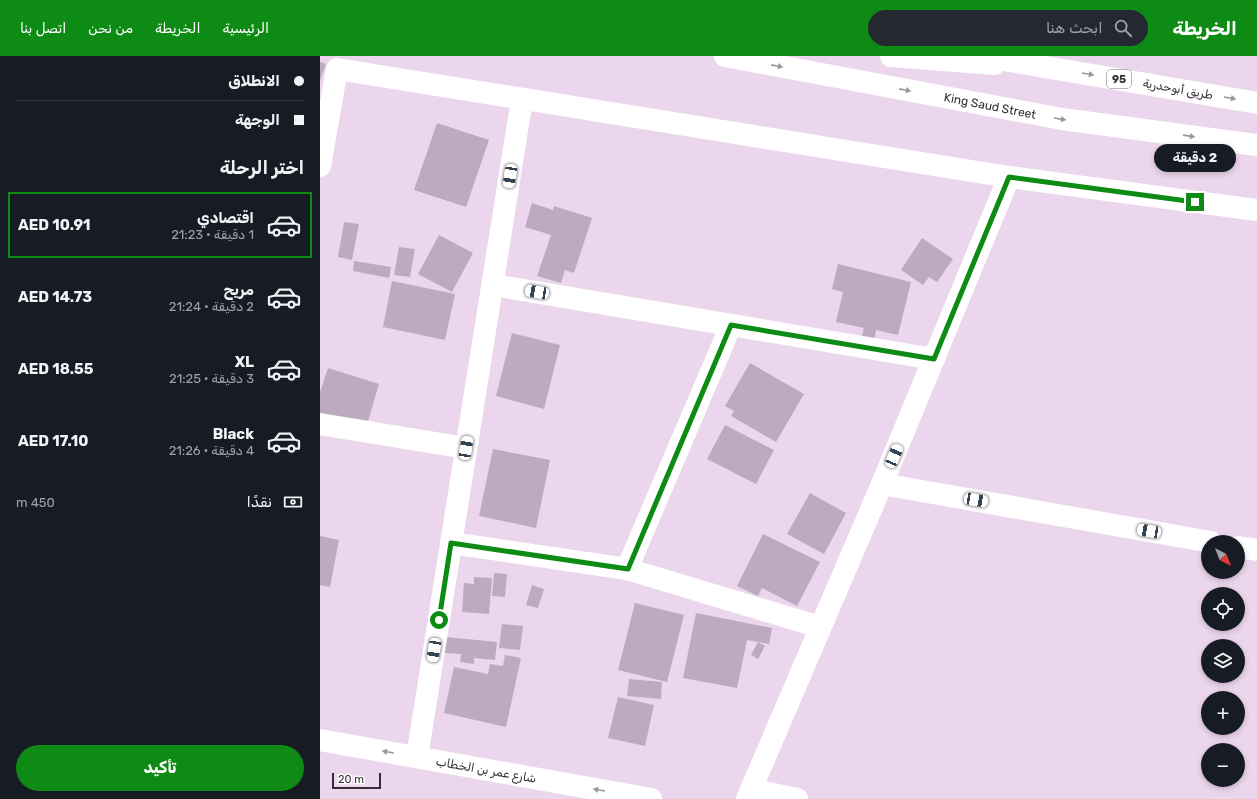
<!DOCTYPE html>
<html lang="ar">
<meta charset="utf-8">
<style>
body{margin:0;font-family:Rubik,"Noto Sans Arabic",sans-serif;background:#242831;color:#f1f3f6;direction:rtl;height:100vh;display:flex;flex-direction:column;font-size:15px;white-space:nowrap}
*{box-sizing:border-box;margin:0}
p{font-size:13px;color:#9ea1a6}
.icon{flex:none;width:22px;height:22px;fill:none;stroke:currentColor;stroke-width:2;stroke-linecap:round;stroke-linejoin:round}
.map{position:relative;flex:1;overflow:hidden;direction:ltr}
.side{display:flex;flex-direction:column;background:#171b24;width:320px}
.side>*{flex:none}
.banner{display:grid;align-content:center;height:88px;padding:0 16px;background:#171b24}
.needle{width:26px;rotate:138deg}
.fabs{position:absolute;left:881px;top:479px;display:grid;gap:8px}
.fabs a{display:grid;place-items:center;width:44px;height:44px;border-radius:50%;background:#171b24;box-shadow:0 2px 6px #0003;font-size:20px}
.scale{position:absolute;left:12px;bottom:10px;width:49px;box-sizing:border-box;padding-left:4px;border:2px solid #352d36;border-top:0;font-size:11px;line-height:14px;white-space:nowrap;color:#352d36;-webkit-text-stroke:3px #fff;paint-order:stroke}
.end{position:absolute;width:18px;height:18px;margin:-9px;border:5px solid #0e8b14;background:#fff;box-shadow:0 0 0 2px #fff}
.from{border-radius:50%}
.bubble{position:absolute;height:28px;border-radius:14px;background:#171b24;box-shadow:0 2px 6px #0003;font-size:13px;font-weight:700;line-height:28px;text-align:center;direction:rtl}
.car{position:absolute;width:12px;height:24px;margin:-12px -6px;border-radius:5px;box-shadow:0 0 3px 1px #0007;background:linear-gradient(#fff 24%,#345 0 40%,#fff 0 76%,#345 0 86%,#fff 0)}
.banner b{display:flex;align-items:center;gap:14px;height:38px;font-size:15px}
.banner b+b{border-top:1px solid #363941}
.banner i{width:10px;height:10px;background:#f1f3f6}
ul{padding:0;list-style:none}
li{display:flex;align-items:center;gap:12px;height:66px;margin:0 8px 6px;padding:0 8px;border:2px solid transparent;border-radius:0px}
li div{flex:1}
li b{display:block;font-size:15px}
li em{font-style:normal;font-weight:700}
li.on{border-color:#0e8b14}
li>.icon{width:36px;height:36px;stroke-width:1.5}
h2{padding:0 16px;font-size:18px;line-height:48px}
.pay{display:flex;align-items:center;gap:10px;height:44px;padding:0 16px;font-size:15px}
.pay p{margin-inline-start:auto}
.cta{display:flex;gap:8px;margin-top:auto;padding:8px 16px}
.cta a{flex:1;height:46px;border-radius:24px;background:#0e8b14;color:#fff;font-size:16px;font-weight:700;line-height:46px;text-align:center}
header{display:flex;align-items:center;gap:24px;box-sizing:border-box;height:56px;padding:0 20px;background:#0e8b14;color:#fff}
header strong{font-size:19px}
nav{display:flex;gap:22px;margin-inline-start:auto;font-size:14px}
.search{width:280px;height:36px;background:#242831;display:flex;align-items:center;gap:10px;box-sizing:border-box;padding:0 14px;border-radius:22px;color:#9ea1a6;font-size:15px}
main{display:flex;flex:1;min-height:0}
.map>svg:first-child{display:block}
.building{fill:#bda9c0}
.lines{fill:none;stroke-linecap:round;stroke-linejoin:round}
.minor{stroke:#fff;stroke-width:22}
.major{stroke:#fff;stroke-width:22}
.highway{stroke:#fff;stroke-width:22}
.oneway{fill:#9a969a}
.route{stroke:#0e8b14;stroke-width:5}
.labels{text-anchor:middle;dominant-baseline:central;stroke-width:3.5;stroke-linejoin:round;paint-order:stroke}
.shield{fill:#fff;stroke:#726c72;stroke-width:1}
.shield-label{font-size:11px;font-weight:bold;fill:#352d36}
.street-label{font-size:12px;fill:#352d36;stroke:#fff}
</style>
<header>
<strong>الخريطة</strong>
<div class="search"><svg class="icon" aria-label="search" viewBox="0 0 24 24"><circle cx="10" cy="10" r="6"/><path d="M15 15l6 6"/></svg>ابحث هنا</div>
<nav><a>الرئيسية</a><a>الخريطة</a><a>من نحن</a><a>اتصل بنا</a></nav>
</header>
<main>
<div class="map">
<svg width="937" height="743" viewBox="0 0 937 743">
<rect width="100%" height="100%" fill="#ecd6ee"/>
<!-- building -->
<g class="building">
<path d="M0,6L6,8L0,25Z"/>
<path d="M117,67L169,84L146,151L94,134Z"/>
<path d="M212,147L233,154L234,150L272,162L254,217L245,214L241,227L217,220L231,179L205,171Z"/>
<path d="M24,166L39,168L32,204L18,201Z"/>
<path d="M119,179L153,197L132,236L98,218Z"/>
<path d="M602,182L633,203L617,226L609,221L603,229L581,214Z"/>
<path d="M79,191L95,193L90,221L74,219Z"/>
<path d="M34,205L71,211L69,222L33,215Z"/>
<path d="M518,208L591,226L578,279L556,274L554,286L541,283L544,272L516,266L523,236L512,233Z"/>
<path d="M72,225L135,238L125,284L63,271Z"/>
<path d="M192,277L240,289L224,353L176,340Z"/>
<path d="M430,307L484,338L456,386L411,360L414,355L405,350Z"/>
<path d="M8,312L59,328L46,372L0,358V336Z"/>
<path d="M405,369L454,394L436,428L387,403Z"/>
<path d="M173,393L230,404L216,472L159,460Z"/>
<path d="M490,437L526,457L504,498L467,478Z"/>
<path d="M443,478L500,506L477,550L442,532L438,540L417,530Z"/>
<path d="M0,480L19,484L10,531L0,529Z"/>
<path d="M174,517L187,518L185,541L172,540Z"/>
<path d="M154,521L172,522L169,558L142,556L144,527L154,528Z"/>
<path d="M212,529L224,533L218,552L206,549Z"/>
<path d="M315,547L364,559L347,626L298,614Z"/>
<path d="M376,557L452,572L449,588L427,584L417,632L363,622Z"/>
<path d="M182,568L203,570L200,594L179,592Z"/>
<path d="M126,581L177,586L175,604L154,602V608L140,606L141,598L124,597Z"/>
<path d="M438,586L445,590L438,603L431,599Z"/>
<path d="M185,599L201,602L186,671L124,657L134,611L168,618L170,608L183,610Z"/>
<path d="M309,623L342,626L341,643L307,640Z"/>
<path d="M298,641L334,649L325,690L288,682Z"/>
</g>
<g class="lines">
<!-- minor -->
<g class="minor">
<path d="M0,110L17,13L689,121L937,154"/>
<path d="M173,229L614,303"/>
<path d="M0,368L146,392"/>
<path d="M562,428L891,486"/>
<path d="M131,487L307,513L500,571"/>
<path d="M918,491L937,494"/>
<path d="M307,513L411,269"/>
<path d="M97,701L202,43"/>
<path d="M431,733L477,743"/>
<path d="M427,743L562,428L689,121"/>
</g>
<!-- major -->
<g class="major">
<path d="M405,0L742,63L937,89"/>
<path d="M0,684L331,743"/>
</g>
<!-- highway -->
<g class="highway">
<path d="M571,0L675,8"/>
<path d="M660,0L937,47"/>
</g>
</g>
<!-- one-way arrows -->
<defs><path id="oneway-solid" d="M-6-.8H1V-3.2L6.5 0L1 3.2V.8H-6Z"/></defs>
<g class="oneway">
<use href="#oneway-solid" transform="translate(457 10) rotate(11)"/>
<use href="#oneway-solid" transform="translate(768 18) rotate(10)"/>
<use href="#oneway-solid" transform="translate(585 34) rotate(11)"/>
<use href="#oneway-solid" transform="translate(910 42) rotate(10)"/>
<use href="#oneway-solid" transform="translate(740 63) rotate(9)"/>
<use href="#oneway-solid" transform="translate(869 80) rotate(8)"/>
<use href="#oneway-solid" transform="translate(68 696) rotate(-170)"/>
<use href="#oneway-solid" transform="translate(279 734) rotate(-170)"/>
</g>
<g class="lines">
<!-- route -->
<path class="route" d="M119,564L131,487L308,513L411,269L614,303L689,121L875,146"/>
</g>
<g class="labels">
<!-- shield labels -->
<rect class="shield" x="787" y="14" width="24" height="18" rx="3"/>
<g class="shield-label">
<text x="799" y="23">95</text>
</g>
<!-- street labels -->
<g class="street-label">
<text transform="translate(858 33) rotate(10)">طريق أبوحدرية</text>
<text transform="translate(670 50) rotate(11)">King Saud Street</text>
<text transform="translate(166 714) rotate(10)">شارع عمر بن الخطاب</text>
</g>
</g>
</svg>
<div class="fabs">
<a><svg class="needle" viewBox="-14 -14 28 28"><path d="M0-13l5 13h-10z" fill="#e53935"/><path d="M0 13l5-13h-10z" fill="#9ea1a6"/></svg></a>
<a><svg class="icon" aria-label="locate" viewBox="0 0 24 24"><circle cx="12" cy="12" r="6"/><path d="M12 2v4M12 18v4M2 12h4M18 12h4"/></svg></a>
<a><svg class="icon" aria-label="layers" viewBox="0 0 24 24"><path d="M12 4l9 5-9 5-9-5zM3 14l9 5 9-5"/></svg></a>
<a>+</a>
<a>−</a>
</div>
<div class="scale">20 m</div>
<i class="end from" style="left:119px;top:564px"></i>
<i class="end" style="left:875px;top:146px"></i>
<div class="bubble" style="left:834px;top:88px;width:82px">2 دقيقة</div>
<i class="car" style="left:190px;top:120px;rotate:189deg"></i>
<i class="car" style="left:217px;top:236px;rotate:280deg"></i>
<i class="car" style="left:146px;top:392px;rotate:9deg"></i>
<i class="car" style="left:574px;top:400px;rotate:23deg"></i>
<i class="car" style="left:656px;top:444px;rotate:100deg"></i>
<i class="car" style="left:829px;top:475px;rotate:280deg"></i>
<i class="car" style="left:114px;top:594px;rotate:189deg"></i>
</div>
<section class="side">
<div class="banner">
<b><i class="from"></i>الانطلاق</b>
<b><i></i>الوجهة</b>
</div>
<h2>اختر الرحلة</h2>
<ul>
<li class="on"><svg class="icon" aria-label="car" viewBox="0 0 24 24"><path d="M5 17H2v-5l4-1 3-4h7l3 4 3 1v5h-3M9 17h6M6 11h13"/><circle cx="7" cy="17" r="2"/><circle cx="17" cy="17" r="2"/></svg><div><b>اقتصادي</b><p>1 دقيقة · 21:23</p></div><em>AED 10.91</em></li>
<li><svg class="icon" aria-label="car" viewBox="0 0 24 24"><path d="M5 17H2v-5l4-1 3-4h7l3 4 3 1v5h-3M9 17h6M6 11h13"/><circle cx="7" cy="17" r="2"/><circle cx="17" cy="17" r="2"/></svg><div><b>مريح</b><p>2 دقيقة · 21:24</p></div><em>AED 14.73</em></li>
<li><svg class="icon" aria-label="car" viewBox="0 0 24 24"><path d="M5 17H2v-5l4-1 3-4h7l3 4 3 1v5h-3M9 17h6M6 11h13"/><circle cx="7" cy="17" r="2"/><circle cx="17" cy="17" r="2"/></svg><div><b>XL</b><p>3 دقيقة · 21:25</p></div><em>AED 18.55</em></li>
<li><svg class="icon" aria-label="car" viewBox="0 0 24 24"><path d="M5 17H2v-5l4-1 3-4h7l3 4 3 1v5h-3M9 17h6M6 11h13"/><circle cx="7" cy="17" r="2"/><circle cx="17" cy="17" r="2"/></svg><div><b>Black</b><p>4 دقيقة · 21:26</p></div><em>AED 17.10</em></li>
</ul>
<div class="pay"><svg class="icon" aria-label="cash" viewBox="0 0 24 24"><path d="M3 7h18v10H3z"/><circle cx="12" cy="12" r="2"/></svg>نقدًا<p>450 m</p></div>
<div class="cta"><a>تأكيد</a></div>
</section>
</main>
